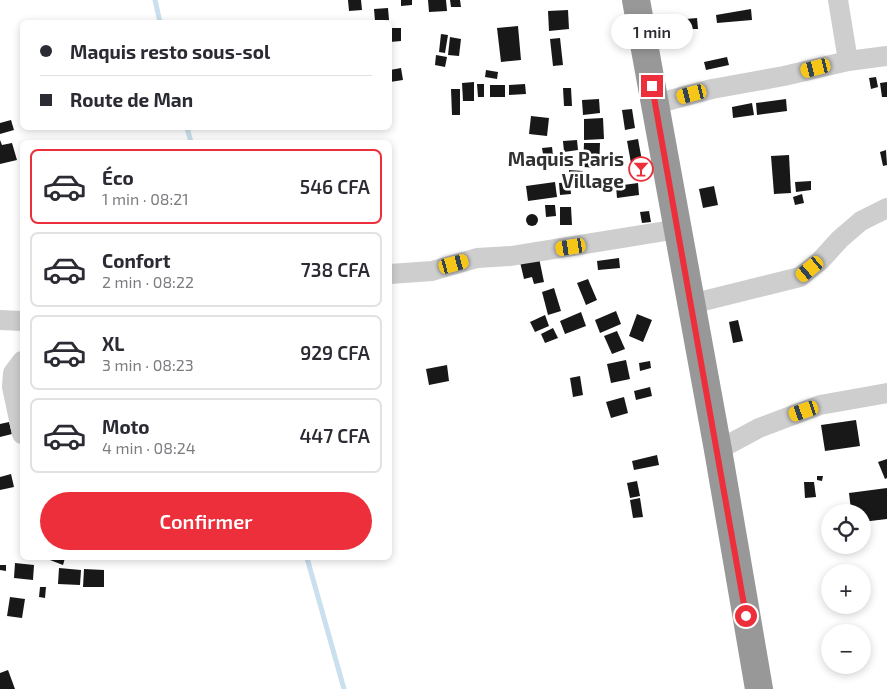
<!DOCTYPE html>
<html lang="fr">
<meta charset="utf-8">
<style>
body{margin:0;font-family:"Exo 2",sans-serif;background:#f2f2f3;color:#2b2b33;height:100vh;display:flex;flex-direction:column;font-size:19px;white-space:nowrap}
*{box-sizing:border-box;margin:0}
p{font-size:16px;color:#7c7c81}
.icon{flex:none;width:28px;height:28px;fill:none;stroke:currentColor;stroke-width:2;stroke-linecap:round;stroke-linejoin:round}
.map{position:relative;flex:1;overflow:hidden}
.panel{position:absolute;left:20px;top:140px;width:372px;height:420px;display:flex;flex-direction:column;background:#fff;border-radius:8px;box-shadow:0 2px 8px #0003}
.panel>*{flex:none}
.guide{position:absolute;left:20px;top:20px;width:372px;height:110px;border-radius:8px;box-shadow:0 2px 8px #0003;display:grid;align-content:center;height:110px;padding:0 20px;background:#fff}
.buttons{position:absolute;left:821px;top:504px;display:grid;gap:10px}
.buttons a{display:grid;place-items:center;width:50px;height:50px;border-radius:50%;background:#fff;box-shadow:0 2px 8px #0003;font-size:25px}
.end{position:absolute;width:22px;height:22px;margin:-11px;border:6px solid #ed2f3b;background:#fff;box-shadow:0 0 0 2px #fff}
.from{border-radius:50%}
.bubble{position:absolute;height:35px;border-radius:18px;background:#fff;box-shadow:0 2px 8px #0003;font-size:16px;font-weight:600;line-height:35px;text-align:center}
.car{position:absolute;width:15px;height:30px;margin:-15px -8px;border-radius:6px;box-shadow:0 0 4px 1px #0007;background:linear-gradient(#f5c518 24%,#345 0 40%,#f5c518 0 76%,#345 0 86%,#f5c518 0)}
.guide b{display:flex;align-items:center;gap:18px;height:48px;font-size:19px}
.guide b+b{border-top:1px solid #e1e1e2}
.guide i{width:12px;height:12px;background:#2b2b33}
ul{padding:9px 0 0;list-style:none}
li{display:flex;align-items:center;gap:15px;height:75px;margin:0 10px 8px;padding:0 10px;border:2px solid #e1e1e2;border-radius:8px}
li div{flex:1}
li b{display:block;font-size:19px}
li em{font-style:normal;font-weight:600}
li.selected{border-color:#ed2f3b}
li>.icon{width:45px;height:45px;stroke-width:1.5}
.primary-button{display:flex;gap:10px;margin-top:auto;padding:10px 20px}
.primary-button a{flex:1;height:58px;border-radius:30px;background:#ed2f3b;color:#fff;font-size:20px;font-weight:600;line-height:58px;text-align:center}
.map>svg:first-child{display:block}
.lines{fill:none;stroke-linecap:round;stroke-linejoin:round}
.stream{stroke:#cbe0ee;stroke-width:5}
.building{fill:#181818}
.minor{stroke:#cecece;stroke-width:20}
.highway{stroke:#989898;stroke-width:28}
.route{stroke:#ed2f3b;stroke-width:6}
.labels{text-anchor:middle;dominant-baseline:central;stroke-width:5;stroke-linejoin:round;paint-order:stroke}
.poi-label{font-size:19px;font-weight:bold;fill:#313131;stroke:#fff;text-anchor:end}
</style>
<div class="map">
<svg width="887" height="689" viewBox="0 0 887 689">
<rect width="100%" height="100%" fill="#fff"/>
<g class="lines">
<!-- stream -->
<g class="stream">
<path d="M155,0L160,22"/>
<path d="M187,128L191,142"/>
<path d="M307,558L344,689"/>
</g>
</g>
<!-- building -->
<g class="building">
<path d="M348,0H361L362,10L349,11Z"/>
<path d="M401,0H412V5L401,6Z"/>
<path d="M428,0H446L447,11L429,12Z"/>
<path d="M450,0H460L461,7H451Z"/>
<path d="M388,8L389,20L375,21L374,9Z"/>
<path d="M751,9L752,20L717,23L716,15Z"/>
<path d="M568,10L569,29L549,31L548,11Z"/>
<path d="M697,18L698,29H687L686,19Z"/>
<path d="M518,26L521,60L501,62L497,28Z"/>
<path d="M390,28H401V41L390,42Z"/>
<path d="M441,34L448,35L445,53L439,52Z"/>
<path d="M450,37L461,39L459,56L448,55Z"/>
<path d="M560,38L563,65L553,66L550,39Z"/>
<path d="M436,55L447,57L445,67L435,65Z"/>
<path d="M727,57L729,65L706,70L704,62Z"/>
<path d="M401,68L403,80L390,82V70Z"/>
<path d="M486,70L498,72L497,79L485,77Z"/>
<path d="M876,77L878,87L871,89L869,78Z"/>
<path d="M474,82V101H463L462,83Z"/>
<path d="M887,82V97H882L880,83Z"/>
<path d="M477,84H484V97H478Z"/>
<path d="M525,84L526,94L509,95V85Z"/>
<rect x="490" y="85" width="15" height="12"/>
<path d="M563,88H571L572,106H564Z"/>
<path d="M451,89H460V115H452Z"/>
<path d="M599,99L600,113L583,115L582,100Z"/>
<path d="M786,99L787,111L757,115L756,103Z"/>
<path d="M752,103L754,115L733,118L732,107Z"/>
<path d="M632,109L635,128L625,130L622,110Z"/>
<path d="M531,116L549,118L547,136L529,134Z"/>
<path d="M603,118L604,139L584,140V119Z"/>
<path d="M11,120L14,130L0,134V123Z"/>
<path d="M638,139L642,161L631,163L627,141Z"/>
<path d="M0,140L2,145L12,143L17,160L0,164Z"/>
<path d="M577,140L578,150L564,152L563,141Z"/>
<path d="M584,143H600L599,168L583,167Z"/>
<path d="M552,147L554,164L545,165L542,148Z"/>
<path d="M886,150L887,165L883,166L880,152Z"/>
<path d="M789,155L791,193L774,194L771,156Z"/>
<path d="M569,170L583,171L582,179L569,178Z"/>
<path d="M811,181V190L796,192L795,182Z"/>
<path d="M555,182L557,197L528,201L526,186Z"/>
<path d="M570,182L571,194L560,195L559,183Z"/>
<path d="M638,183L639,195L617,198L616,186Z"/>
<path d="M714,186L718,205L703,208L699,189Z"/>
<path d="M802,194L804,203L795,205L793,197Z"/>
<path d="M545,205H555L556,216L546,217Z"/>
<path d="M560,207H571L572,225H560Z"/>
<path d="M649,211L651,222L642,223L640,212Z"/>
<circle cx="532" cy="220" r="6"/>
<path d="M539,258L544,282L534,284L532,277L524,279L520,262Z"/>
<path d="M619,258L620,268L598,270L597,261Z"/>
<path d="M588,279L597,300L586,305L577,283Z"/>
<path d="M554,288L561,311L548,315L542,292Z"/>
<path d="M616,311L621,324L600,333L595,320Z"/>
<path d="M581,312L586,326L565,334L560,321Z"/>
<path d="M637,314L652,320L643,342L629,336Z"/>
<path d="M545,315L549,326L535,332L530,322Z"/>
<path d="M738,320L743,341L733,343L729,322Z"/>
<path d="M553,328L558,338L545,343L541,334Z"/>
<path d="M617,331L625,349L612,354L604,336Z"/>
<path d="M626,360L630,379L611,383L607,364Z"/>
<path d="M650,361L651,368L640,371L639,363Z"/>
<path d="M447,365L449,381L429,385L426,369Z"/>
<path d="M580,376L583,395L573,397L570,378Z"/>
<path d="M650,387L652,396L636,400L634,391Z"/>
<path d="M624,397L628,413L611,418L606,402Z"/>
<path d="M856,420L860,446L825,451L821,425Z"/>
<path d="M9,422L12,434L0,437V424Z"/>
<path d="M657,455L659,465L634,470L632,461Z"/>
<path d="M887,459V478L885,479L878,462Z"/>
<path d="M11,474L14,487L0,490V477Z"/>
<path d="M817,476H823L822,481L817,480Z"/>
<path d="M637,481L640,496L630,498L627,483Z"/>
<path d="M804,482H814L816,497L805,498Z"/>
<path d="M887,488V519L862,522V512H861L860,508L851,510L849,493Z"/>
<path d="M640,498L643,517L633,518L630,500Z"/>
<path d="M51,558H65L63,565L50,560Z"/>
<path d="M15,563L34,565L33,580L14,578Z"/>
<path d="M0,565H6V571L0,570Z"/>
<path d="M59,568L81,570L80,585L58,584Z"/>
<path d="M84,569L104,570V587H83Z"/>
<path d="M40,587H46L45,598L39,597Z"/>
<path d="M10,597L25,599L22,618L7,616Z"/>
<path d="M8,670L15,689H0V673Z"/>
</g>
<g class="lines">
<!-- minor -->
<g class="minor">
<path d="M838,0L848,61"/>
<path d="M655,104L712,89L784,76L848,61L887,56"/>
<path d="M390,274L432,271L477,258L511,256L678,229"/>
<path d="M691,304L800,277L820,261L840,239L861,221L887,208"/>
<path d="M0,320L22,321"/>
<path d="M22,361L13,373L12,387L22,434"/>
<path d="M718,450L759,428L820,405L887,393"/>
</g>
<!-- highway -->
<path class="highway" d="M636,0L718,450L759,689"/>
</g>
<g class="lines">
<!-- route -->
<path class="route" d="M652,86L746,616"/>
</g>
<!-- icons -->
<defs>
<g id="bar-ring" transform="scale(1.25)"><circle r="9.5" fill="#fff" stroke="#ed2f3b" stroke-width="1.5"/><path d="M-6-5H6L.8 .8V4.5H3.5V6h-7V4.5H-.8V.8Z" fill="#ed2f3b"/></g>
</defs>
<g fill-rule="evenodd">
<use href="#bar-ring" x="641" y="169"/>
</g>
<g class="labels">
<!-- poi labels -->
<g class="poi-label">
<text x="624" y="158">Maquis Paris<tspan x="624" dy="22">Village</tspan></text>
</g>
</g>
</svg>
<div class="buttons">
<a><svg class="icon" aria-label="locate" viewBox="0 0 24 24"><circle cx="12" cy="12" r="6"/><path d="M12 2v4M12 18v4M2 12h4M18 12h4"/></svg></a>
<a>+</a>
<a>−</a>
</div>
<i class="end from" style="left:746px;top:616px"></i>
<i class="end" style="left:652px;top:86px"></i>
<div class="bubble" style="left:611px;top:14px;width:82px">1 min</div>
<i class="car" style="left:816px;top:68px;rotate:256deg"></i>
<i class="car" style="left:692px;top:94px;rotate:256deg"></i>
<i class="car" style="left:571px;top:247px;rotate:261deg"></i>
<i class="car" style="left:454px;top:264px;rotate:75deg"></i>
<i class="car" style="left:810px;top:269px;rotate:230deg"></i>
<i class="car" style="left:804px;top:411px;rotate:251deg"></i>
<div class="guide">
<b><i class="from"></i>Maquis resto sous-sol</b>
<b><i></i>Route de Man</b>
</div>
<section class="panel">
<ul>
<li class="selected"><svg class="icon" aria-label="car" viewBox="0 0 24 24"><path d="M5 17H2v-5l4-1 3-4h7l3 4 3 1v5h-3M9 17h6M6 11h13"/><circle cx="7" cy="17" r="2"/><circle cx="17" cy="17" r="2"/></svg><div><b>Éco</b><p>1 min · 08:21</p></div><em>546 CFA</em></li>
<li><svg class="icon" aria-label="car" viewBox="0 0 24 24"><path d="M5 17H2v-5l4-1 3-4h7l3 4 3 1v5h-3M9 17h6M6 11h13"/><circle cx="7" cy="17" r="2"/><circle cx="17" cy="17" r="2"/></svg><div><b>Confort</b><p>2 min · 08:22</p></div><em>738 CFA</em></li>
<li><svg class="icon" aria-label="car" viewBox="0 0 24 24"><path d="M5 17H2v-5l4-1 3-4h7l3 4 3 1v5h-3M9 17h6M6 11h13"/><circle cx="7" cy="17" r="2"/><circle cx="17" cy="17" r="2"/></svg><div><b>XL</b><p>3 min · 08:23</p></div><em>929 CFA</em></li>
<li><svg class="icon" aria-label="car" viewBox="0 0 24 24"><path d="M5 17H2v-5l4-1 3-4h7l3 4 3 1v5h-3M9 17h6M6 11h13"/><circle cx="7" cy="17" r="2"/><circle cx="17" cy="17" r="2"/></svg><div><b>Moto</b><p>4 min · 08:24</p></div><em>447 CFA</em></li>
</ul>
<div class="primary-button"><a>Confirmer</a></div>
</section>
</div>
